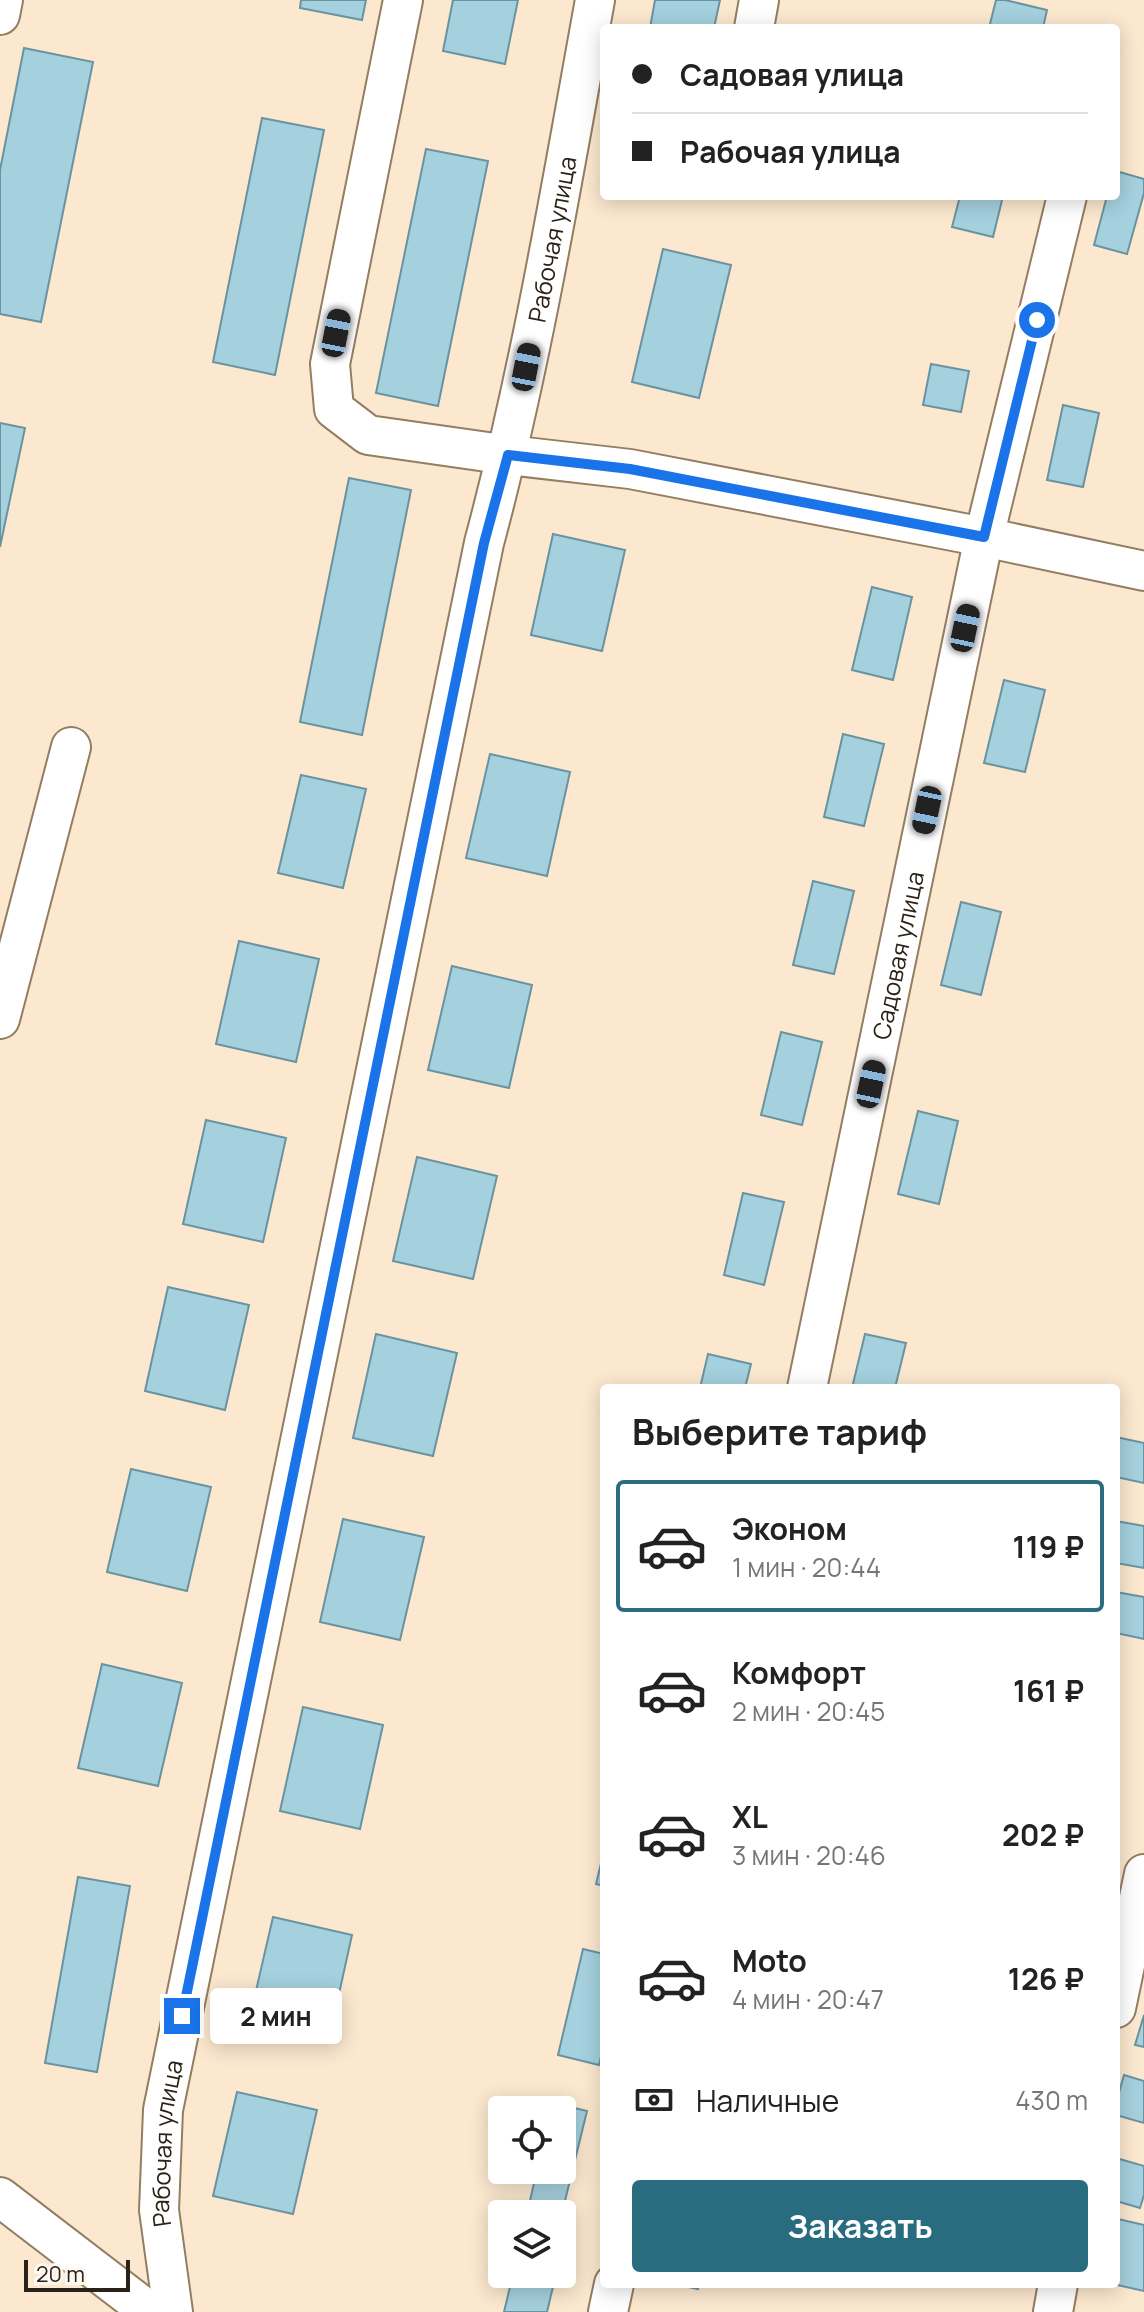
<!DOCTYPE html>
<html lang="ru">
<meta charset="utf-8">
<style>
body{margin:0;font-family:Manrope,sans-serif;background:#f2f2f2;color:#222;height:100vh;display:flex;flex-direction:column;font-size:30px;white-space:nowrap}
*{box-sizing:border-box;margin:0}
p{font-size:26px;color:#767676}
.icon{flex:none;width:44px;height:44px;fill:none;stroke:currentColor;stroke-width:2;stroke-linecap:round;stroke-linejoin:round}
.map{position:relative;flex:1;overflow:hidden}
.details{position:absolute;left:600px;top:1384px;width:520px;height:904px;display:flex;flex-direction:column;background:#fff;border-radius:8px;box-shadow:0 4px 20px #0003}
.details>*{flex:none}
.top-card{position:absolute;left:600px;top:24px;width:520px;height:176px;border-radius:8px;box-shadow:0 4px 20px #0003;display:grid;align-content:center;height:176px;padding:0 32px;background:#fff}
.tools{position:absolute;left:488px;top:2096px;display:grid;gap:16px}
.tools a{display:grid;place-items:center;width:88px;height:88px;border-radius:8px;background:#fff;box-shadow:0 4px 20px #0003;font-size:40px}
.scale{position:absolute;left:24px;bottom:20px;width:106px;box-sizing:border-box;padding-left:8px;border:4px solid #2b2217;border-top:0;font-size:22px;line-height:28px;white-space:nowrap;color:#2b2217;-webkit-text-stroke:6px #fdf8f2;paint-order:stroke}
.end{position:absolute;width:36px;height:36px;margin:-18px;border:10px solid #1a73e8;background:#fff;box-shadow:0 0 0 4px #fff}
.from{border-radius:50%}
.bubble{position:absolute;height:56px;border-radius:8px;background:#fff;box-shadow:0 4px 20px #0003;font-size:26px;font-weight:700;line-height:56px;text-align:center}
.car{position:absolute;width:24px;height:48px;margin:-24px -12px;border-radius:10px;box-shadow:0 0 6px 2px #0007;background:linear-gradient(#222 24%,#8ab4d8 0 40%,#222 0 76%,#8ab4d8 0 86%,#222 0)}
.top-card b{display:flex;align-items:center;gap:28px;height:76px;font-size:30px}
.top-card b+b{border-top:2px solid #e0e0e0}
.top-card i{width:20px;height:20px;background:#222}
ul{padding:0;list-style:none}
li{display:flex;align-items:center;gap:24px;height:132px;margin:0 16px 12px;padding:0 16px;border:4px solid transparent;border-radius:8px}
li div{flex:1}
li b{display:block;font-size:30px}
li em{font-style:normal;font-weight:700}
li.current{border-color:#2a6c7f}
li>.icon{width:72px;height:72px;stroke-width:1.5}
h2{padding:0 32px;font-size:36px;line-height:96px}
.pay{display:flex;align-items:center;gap:20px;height:88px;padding:0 32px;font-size:30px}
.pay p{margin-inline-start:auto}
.cta{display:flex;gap:16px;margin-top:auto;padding:16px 32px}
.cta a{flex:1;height:92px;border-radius:8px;background:#2a6c7f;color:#fff;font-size:32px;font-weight:700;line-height:92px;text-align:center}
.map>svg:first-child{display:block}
.building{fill:#a5d0de;stroke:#6a93a0;stroke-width:2}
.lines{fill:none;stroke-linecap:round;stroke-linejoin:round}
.minor-casing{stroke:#947d60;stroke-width:42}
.minor{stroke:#fff;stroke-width:38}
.route{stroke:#1a73e8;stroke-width:10}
.labels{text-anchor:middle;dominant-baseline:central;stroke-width:6;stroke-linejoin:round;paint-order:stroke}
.street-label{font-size:24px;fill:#2b2217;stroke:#fdf8f2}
</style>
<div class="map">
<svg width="1144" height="2312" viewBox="0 0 1144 2312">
<rect width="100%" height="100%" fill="#fce8cf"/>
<!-- building -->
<g class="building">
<path d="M301,0H366L362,20L300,8Z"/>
<path d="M453,0H518L505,64L443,51Z"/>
<path d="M655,0H720L714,28H650Z"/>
<path d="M996,0H1005L1047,10L1043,28H989Z"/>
<path d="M24,48L93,62L41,322L0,314V170Z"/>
<path d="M262,118L324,130L275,375L213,362Z"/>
<path d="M426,149L488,161L438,406L376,393Z"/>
<path d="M1116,171L1144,179V193L1127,254L1094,245L1107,196H1116Z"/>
<path d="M960,196H1003L993,237L952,227Z"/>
<path d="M663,249L731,265L699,398L632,382Z"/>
<path d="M931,364L969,371L961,412L923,405Z"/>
<path d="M1063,405L1099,413L1083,487L1047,480Z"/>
<path d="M0,423L25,428L0,547Z"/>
<path d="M349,478L411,490L362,735L300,722Z"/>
<path d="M553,534L625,550L602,651L531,635Z"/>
<path d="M872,587L912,597L893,680L852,670Z"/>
<path d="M1004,680L1045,690L1025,772L984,763Z"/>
<path d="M843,734L884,744L864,826L824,817Z"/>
<path d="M490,754L570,772L547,876L466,858Z"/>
<path d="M301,775L366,789L343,888L278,873Z"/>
<path d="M813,881L854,891L834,974L793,965Z"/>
<path d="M961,902L1001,912L981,995L941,985Z"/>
<path d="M239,941L319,959L296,1062L216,1044Z"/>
<path d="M452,966L532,985L509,1088L428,1070Z"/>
<path d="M781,1032L822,1042L802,1125L761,1115Z"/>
<path d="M918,1111L958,1121L939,1204L898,1194Z"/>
<path d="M206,1120L286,1138L263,1242L183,1224Z"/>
<path d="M417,1157L497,1176L473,1279L393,1261Z"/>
<path d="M743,1193L784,1202L764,1285L724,1275Z"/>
<path d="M168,1287L249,1305L225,1410L145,1391Z"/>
<path d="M376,1334L457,1353L433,1456L353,1438Z"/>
<path d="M865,1334L906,1343L895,1388H852Z"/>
<path d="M708,1354L751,1364L745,1388H700Z"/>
<path d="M1116,1437L1144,1443V1483L1116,1477Z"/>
<path d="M131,1469L211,1487L187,1591L107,1572Z"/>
<path d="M343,1519L424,1537L400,1640L320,1622Z"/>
<path d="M1116,1521L1144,1526V1568L1116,1563Z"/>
<path d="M1116,1592L1144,1597V1639L1116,1633Z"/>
<path d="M102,1664L182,1683L158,1786L78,1768Z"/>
<path d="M303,1707L383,1725L360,1829L280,1811Z"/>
<path d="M604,1851V1886L596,1884Z"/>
<path d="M78,1877L130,1886L97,2072L45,2063Z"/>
<path d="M273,1917L352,1935L329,2039L249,2021Z"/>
<path d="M583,1949L604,1954V2044L599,2065L558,2055Z"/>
<path d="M1144,2015V2047L1135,2045Z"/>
<path d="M1124,2075L1144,2081V2123L1116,2115V2103Z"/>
<path d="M237,2092L317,2110L293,2214L213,2196Z"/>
<path d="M536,2099L587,2111L562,2213L529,2205L537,2170H562V2110H533Z"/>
<path d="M1116,2158L1144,2166V2195L1140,2208L1116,2201Z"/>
<path d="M1118,2219L1144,2225V2291L1113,2284H1116V2227Z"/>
<path d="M513,2274H556L547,2312H504Z"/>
<path d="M674,2284H699L698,2289Z"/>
</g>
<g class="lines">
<!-- minor casing -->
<g class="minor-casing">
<g id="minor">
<path d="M403,0L330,364L334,409L368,435L508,455L630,469L984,537L1144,571"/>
<path d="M0,15L3,0"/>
<path d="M754,28L759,0"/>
<path d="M0,1019L71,747"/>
<path id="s1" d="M807,1388L984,537L1067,196"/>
<path d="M1116,2008L1144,1874"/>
<path d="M0,2197L150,2312"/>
<path id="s2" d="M173,2312L159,2210L163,2110L484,543C532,364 562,181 595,0"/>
<path d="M608,2312L614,2284"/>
<path d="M1053,2312L1058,2284"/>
</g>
</g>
<!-- minor -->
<use href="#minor" class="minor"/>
</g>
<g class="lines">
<!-- route -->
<path class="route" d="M182,2016L484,543L508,455L630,469L984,537L1037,320"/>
</g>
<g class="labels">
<!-- street labels -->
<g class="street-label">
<text stroke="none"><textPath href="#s2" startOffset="2114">Рабочая улица</textPath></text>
<text stroke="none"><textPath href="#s1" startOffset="442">Садовая улица</textPath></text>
<text stroke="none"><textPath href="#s2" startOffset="170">Рабочая улица</textPath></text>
</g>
</g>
</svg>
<div class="tools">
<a><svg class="icon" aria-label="locate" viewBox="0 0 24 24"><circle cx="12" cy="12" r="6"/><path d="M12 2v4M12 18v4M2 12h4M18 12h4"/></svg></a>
<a><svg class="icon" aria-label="layers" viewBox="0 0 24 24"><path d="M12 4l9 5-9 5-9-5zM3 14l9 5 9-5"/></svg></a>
</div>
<div class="scale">20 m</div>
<i class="end from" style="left:1037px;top:320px"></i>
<i class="end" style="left:182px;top:2016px"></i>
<div class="bubble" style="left:210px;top:1988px;width:132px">2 мин</div>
<i class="car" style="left:336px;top:333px;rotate:11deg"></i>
<i class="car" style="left:526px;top:367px;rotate:11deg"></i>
<i class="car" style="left:965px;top:628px;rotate:12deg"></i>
<i class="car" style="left:927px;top:810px;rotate:192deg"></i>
<i class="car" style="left:871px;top:1084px;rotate:12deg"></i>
<div class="top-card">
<b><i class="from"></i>Садовая улица</b>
<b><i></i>Рабочая улица</b>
</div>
<section class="details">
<h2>Выберите тариф</h2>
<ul>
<li class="current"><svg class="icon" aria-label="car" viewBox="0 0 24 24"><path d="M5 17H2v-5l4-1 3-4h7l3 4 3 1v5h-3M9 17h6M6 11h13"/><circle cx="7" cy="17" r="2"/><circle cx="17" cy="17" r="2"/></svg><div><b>Эконом</b><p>1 мин · 20:44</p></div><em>119 ₽</em></li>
<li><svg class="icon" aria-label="car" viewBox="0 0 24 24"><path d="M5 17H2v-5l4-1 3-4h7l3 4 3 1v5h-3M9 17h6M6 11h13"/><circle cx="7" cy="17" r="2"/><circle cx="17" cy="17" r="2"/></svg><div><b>Комфорт</b><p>2 мин · 20:45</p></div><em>161 ₽</em></li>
<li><svg class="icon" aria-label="car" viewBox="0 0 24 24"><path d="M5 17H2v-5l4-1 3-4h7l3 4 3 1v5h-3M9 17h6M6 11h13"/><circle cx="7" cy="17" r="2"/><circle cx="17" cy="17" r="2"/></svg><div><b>XL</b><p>3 мин · 20:46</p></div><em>202 ₽</em></li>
<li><svg class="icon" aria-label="car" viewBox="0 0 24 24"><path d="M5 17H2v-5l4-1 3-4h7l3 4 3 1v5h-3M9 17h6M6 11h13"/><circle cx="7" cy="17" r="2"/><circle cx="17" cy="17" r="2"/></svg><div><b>Moto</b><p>4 мин · 20:47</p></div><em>126 ₽</em></li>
</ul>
<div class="pay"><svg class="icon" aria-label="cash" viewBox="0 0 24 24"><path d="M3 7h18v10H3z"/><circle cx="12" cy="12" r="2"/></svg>Наличные<p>430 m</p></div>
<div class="cta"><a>Заказать</a></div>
</section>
</div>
